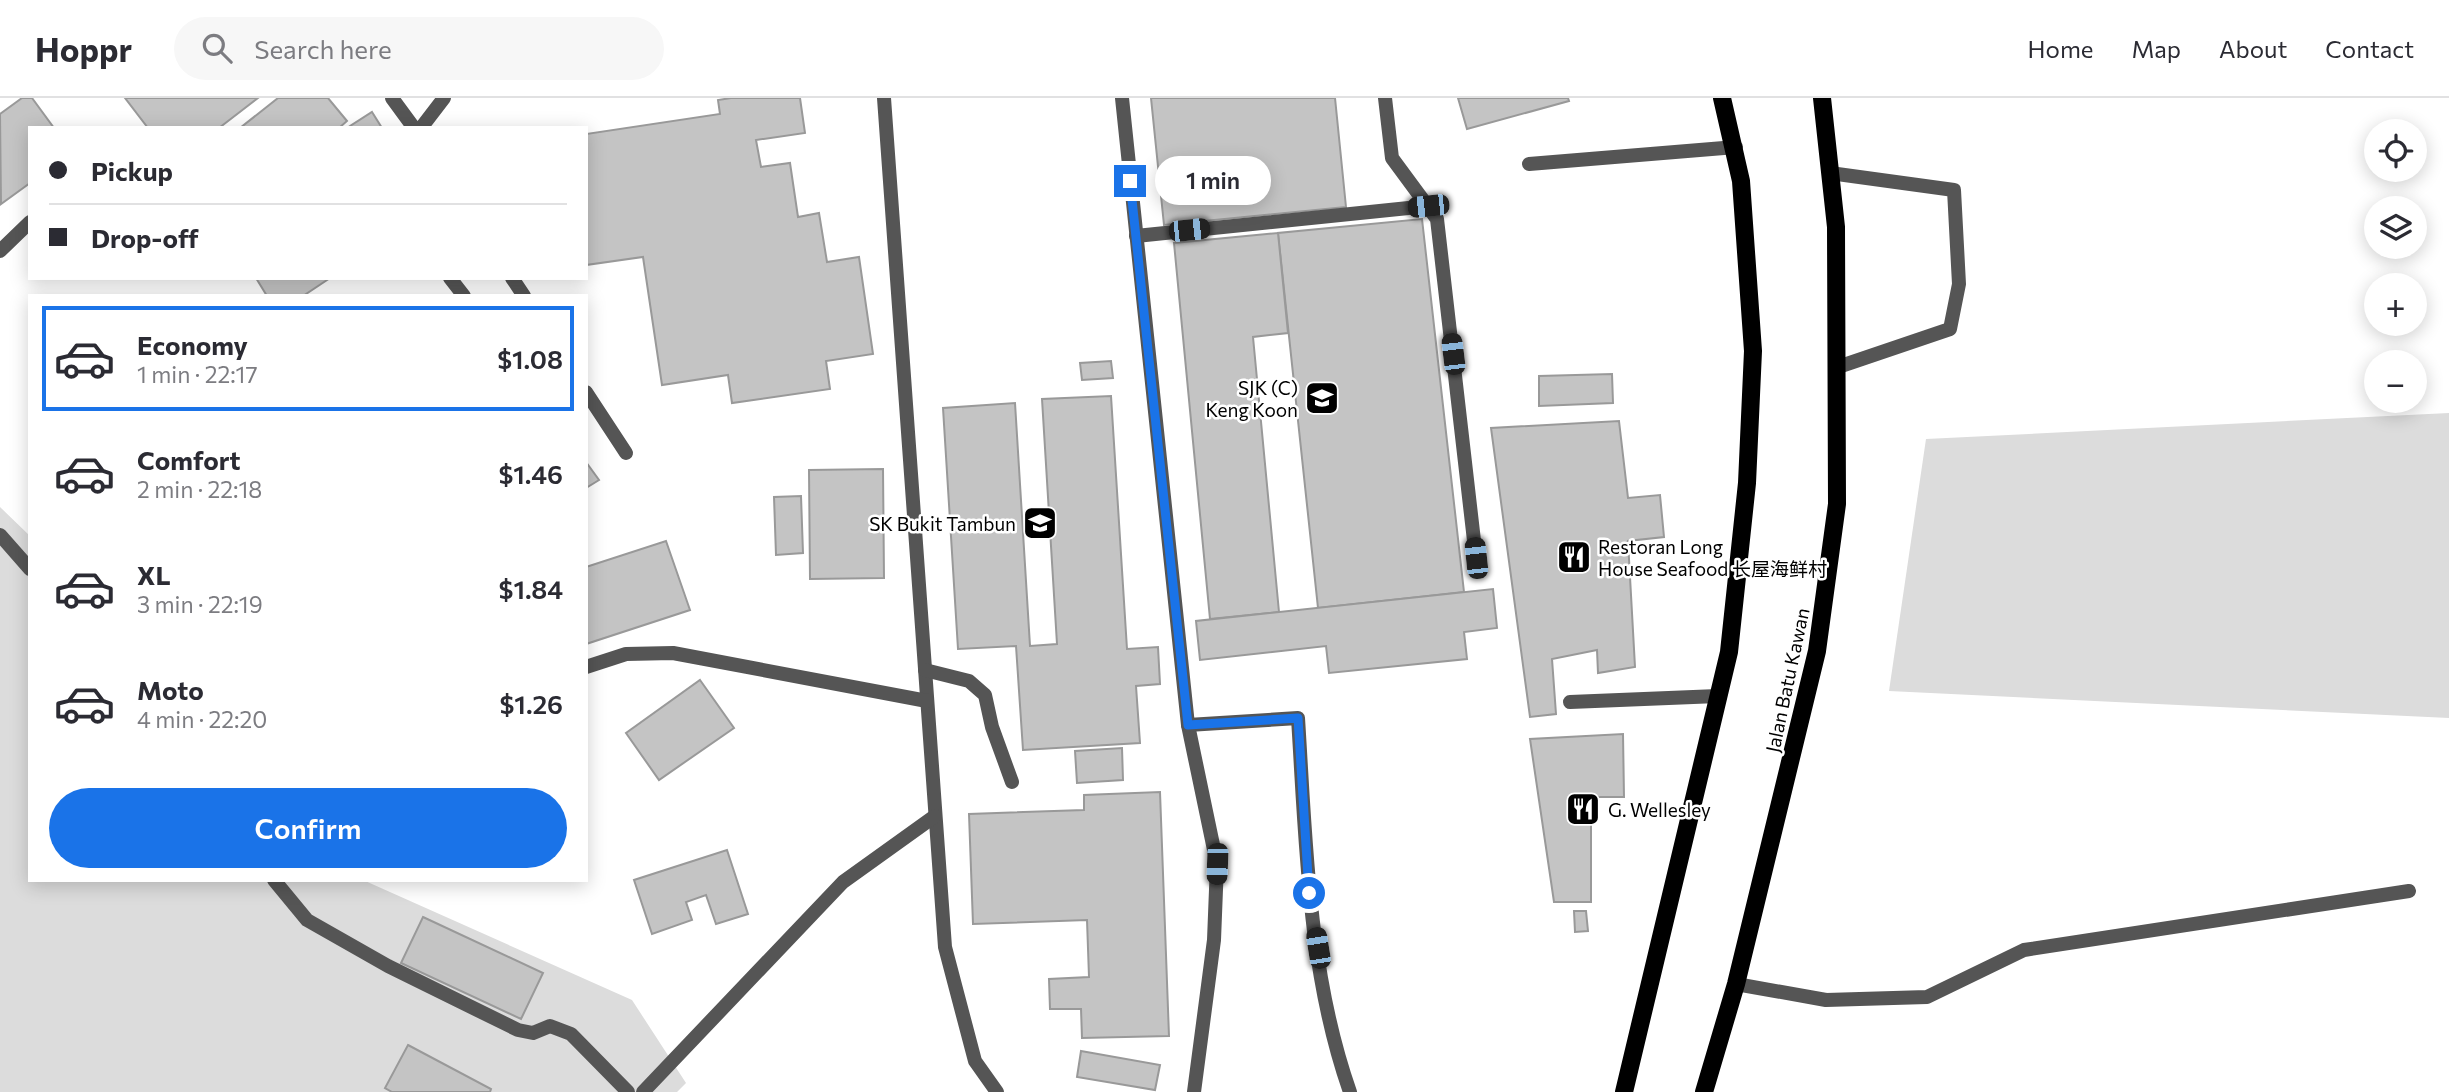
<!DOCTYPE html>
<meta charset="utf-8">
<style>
body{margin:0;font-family:Commissioner,"Noto Sans SC",sans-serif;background:#f7f7f7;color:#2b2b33;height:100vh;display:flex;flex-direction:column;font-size:26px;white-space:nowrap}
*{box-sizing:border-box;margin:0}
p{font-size:23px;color:#7c7c81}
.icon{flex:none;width:38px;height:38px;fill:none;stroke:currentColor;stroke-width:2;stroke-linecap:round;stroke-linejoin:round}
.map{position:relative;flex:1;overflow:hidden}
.sheet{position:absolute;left:28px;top:196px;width:560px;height:588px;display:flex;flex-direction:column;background:#fff;border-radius:0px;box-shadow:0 4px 18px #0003}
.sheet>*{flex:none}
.banner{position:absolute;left:28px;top:28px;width:560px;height:154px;border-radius:0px;box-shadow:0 4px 18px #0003;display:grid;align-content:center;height:154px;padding:0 21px;background:#fff}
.controls{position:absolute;left:2364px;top:21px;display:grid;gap:14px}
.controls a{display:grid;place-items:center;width:63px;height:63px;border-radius:50%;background:#fff;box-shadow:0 4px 18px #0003;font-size:35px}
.end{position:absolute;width:32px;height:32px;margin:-16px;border:9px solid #1a73e8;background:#fff;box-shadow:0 0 0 4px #fff}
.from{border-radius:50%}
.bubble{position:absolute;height:49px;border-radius:24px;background:#fff;box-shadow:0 4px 18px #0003;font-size:23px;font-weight:600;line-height:49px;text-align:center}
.car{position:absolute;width:21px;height:42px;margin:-21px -10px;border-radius:9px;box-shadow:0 0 5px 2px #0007;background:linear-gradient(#222 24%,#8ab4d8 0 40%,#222 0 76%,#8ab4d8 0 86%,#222 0)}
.banner b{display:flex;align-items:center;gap:24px;height:66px;font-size:26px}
.banner b+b{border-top:2px solid #e1e1e2}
.banner i{width:18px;height:18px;background:#2b2b33}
ul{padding:12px 0 0;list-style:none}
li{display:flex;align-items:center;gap:21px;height:105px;margin:0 14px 10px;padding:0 7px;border:4px solid transparent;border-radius:0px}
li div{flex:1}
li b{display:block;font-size:26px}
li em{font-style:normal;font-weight:600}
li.selected{border-color:#1a73e8}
li>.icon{width:63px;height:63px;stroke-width:1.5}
.button{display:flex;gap:14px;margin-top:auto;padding:14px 21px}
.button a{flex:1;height:80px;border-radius:42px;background:#1a73e8;color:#fff;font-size:28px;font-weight:600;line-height:80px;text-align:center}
header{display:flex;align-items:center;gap:42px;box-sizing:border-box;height:98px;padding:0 35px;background:#fff;border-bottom:2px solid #e1e1e2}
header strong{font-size:33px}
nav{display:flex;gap:38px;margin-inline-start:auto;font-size:24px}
.search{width:490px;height:63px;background:#f7f7f7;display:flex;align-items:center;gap:18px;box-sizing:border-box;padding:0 24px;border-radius:38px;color:#7c7c81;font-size:26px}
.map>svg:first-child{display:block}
.green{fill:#dcdcdc}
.building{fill:#c4c4c4;stroke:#999;stroke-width:2}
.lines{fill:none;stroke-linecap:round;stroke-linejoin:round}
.service{stroke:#555;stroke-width:14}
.minor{stroke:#555;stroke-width:14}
.primary{stroke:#000;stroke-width:18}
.route{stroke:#1a73e8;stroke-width:9}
.labels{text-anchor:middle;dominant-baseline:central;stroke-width:5;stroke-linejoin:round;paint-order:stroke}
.poi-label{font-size:19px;fill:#000;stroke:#fff;text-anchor:end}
.street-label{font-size:19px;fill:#000;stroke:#fff}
</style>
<header>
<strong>Hoppr</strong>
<div class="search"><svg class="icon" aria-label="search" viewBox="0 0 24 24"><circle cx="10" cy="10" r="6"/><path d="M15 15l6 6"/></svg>Search here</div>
<nav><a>Home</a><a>Map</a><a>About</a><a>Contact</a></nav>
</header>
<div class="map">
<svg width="2449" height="994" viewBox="0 0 2449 994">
<rect width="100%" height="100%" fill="#fff"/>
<!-- green -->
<g class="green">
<path d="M2449,315V620L1889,593L1926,341Z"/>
<path d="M0,409L30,438V782H363L632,902L686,985L677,994H0Z"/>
</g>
<!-- building -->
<g class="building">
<path d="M22,0H32L54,30H30V85L1,106L0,16Z"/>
<path d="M125,0H258L219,30H148Z"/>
<path d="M278,0H328L347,23L339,30H240Z"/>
<path d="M731,0H800L805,35L756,42L761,69L790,65L798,119L819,115L827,164L859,159L873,256L826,263L830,291L732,305L728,277L662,287L643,159L586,167V36L720,16L718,2Z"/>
<path d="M1151,0H1335L1346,109L1164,127Z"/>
<path d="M1458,0H1568L1569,3L1467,31Z"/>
<path d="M372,14L382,30H347Z"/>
<path d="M1422,121L1464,494L1318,510L1278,135Z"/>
<path d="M1278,135L1288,235L1253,239L1279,514L1210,521L1174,145Z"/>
<path d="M256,180H330L303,198H267Z"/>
<path d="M1111,263L1113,280L1082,282L1080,265Z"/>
<path d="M1612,276L1613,305L1539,308V278Z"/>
<path d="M1111,298L1127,551L1158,549L1160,586L1136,588L1140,645L1023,652L1016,548L958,551L943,310L1015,305L1030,548L1057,546L1042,301Z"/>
<path d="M1619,323L1628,400L1660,397L1664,439L1628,443L1635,569L1598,575L1597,552L1552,561L1556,616L1530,619L1491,330Z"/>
<path d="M586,364L599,382L586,390Z"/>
<path d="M883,371L884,480L810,481L809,372Z"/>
<path d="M801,398L803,455L776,457L774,399Z"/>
<path d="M666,443L690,512L586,546V469Z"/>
<path d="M1493,491L1497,530L1464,534L1467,561L1329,575L1326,548L1200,562L1196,523Z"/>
<path d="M700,582L734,630L659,682L626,635Z"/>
<path d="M1623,636L1624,699H1591V804H1554L1530,641Z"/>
<path d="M1122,650L1123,682L1077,685L1075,653Z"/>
<path d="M1160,694L1169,938L1082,940L1081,911H1050L1049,881L1089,879L1087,822L973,826L969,716L1084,712V697Z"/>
<path d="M727,752L748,816L716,826L706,797L686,804L692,822L652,836L634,782Z"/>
<path d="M1574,813H1586L1588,833L1575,834Z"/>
<path d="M423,819L543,875L521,921L401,865Z"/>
<path d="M408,947L491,991L490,994H392L385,990Z"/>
<path d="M1081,953L1160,967L1155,992L1077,979Z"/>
</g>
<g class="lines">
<!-- service -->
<g class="service">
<path d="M884,0L945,849L975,963L997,994"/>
<path d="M1122,0L1188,627L1217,766L1214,842L1194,994"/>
<path d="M1385,0L1392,60L1437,121L1476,460"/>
<path d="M421,30L444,0"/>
<path d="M1529,66L1736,49"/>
<path d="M1830,75L1954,92L1959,186L1950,231L1838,269"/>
<path d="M1136,138L1428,108"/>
<path d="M0,153L30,124"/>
<path d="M450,180L464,198"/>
<path d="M0,437L30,471"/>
<path d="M586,569L626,556L673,555L927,603"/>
<path d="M925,572L969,583L985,597L992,629L1012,684"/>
<path d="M1570,604L1718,598"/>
<path d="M1188,627L1298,620C1306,745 1308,875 1350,994"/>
<path d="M274,782L307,822L388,868L518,932L533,935L550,928L571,936L628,994"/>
<path d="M1736,886L1826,902L1927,899L2024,852L2409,793"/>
<path d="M643,994L843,784L935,718"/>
</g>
<!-- minor -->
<g class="minor">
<path d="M392,0L414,30"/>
<path d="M512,180L524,198"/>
<path d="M586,294L626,355"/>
</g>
<!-- primary -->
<g class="primary">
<path d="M1624,994L1729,554L1747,385L1753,253L1741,83L1722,0"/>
<path d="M1704,994L1736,886L1817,553L1837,406L1836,129L1822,0"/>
</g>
</g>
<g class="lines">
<!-- route -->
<path class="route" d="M1130,83L1188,627L1298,620L1309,795"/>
</g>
<!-- icons -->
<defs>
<g id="school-square" transform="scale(1.75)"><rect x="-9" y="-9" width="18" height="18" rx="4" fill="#000" stroke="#fff"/><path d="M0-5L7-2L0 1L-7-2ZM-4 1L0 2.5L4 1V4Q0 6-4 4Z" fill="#fff"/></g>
<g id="restaurant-square" transform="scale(1.75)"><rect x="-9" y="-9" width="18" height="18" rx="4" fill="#000" stroke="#fff"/><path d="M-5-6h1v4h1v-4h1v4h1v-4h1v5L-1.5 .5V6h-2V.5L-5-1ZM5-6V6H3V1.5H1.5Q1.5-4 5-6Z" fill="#fff"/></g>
</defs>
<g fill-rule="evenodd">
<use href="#school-square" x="1322" y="300"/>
<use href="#school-square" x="1040" y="425"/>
<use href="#restaurant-square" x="1574" y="459"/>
<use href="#restaurant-square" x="1583" y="711"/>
</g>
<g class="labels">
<!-- poi labels -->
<g class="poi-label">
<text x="1298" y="289">SJK (C)<tspan x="1298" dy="22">Keng Koon</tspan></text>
<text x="1016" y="425">SK Bukit Tambun</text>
<text x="1598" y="448" text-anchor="start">Restoran Long<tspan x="1598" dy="22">House Seafood 长屋海鲜村</tspan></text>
<text x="1608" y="711" text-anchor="start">G. Wellesley</text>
</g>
<!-- street labels -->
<g class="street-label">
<text transform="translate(1787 582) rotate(-78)">Jalan Batu Kawan</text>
</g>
</g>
</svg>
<div class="controls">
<a><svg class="icon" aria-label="locate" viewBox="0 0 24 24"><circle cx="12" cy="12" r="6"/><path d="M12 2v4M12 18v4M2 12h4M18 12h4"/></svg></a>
<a><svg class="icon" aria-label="layers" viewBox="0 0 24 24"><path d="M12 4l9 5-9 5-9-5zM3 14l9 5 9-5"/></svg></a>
<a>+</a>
<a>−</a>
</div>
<i class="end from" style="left:1309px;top:795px"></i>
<i class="end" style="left:1130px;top:83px"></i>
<div class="bubble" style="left:1155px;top:58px;width:116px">1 min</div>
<i class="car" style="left:1428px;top:108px;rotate:264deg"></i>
<i class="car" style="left:1189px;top:132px;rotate:84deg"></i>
<i class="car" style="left:1453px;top:256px;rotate:353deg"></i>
<i class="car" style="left:1476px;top:460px;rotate:354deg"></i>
<i class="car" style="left:1217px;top:766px;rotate:182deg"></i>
<i class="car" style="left:1318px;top:850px;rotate:351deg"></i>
<div class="banner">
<b><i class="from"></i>Pickup</b>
<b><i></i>Drop-off</b>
</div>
<section class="sheet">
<ul>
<li class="selected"><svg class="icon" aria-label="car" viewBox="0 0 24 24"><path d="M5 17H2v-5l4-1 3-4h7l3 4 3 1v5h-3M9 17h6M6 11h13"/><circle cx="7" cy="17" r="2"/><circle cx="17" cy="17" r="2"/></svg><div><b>Economy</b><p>1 min · 22:17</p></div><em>$1.08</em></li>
<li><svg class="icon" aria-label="car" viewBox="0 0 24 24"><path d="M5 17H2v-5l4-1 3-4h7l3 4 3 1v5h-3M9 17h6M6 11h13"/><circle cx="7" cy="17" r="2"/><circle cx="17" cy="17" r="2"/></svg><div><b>Comfort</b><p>2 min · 22:18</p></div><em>$1.46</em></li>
<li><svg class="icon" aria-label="car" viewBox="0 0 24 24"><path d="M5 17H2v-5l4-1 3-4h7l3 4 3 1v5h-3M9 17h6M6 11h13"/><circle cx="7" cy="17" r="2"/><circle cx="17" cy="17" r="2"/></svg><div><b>XL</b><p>3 min · 22:19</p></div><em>$1.84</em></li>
<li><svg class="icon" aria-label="car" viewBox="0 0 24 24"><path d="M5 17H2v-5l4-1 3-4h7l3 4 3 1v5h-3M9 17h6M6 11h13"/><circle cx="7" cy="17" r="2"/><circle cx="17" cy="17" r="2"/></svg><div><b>Moto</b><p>4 min · 22:20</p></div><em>$1.26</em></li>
</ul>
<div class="button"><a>Confirm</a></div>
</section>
</div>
